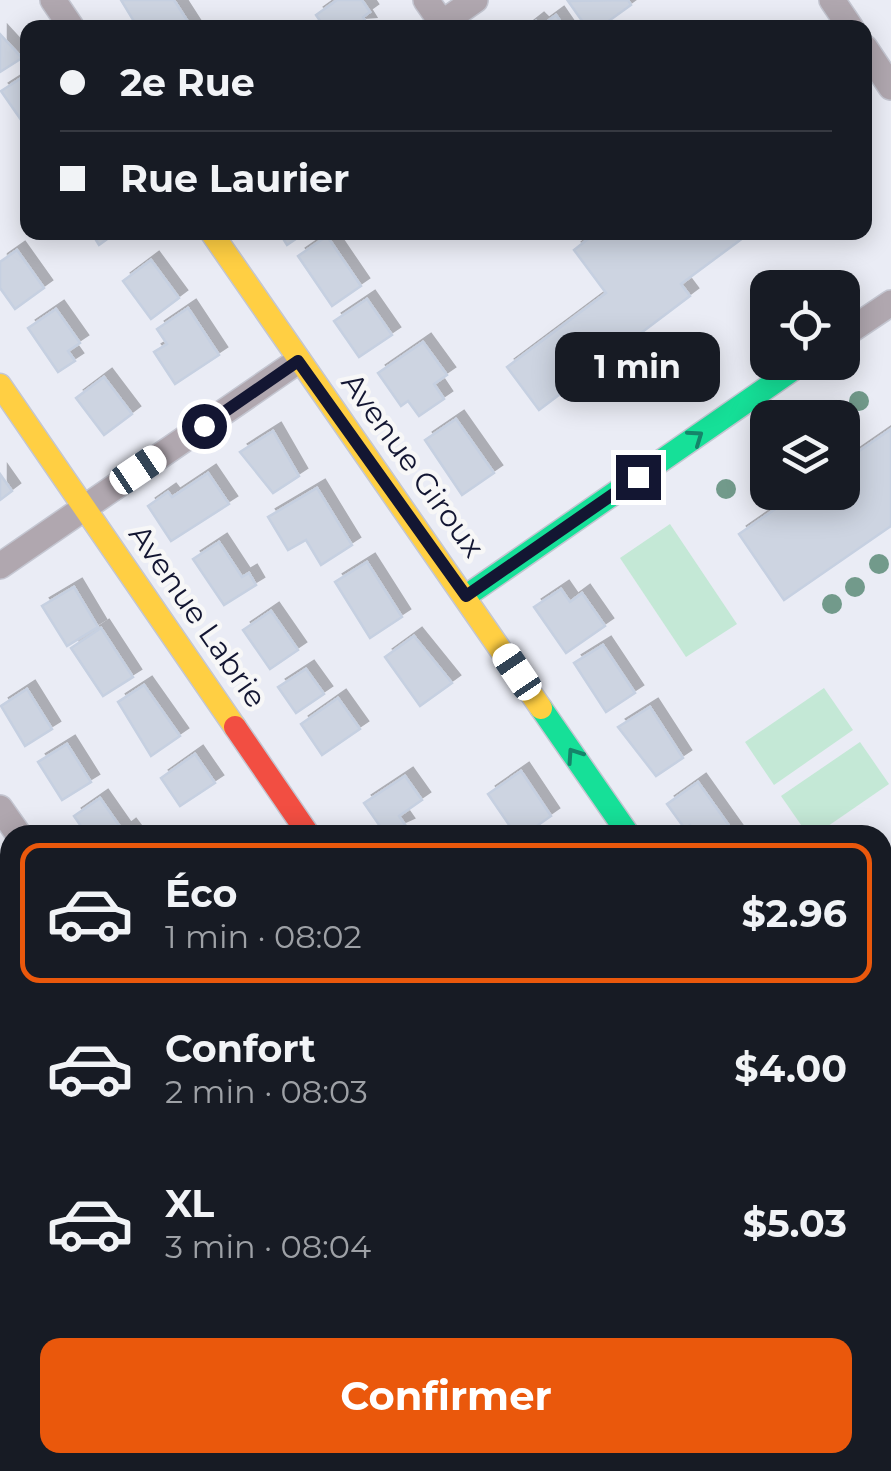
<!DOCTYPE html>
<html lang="fr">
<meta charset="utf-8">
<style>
body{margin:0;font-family:Montserrat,sans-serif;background:#20242c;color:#f1f3f6;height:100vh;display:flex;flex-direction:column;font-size:38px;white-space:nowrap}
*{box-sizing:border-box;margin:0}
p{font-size:32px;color:#9ea1a6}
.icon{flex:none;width:55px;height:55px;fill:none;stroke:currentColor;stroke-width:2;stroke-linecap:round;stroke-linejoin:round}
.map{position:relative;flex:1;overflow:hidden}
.drawer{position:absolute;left:0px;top:825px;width:892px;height:648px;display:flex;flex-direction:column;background:#171b24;border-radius:30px 30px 0 0;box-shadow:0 5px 25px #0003}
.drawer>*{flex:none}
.guide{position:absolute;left:20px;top:20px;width:852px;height:220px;border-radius:20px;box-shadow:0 5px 25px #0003;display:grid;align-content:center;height:220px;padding:0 40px;background:#171b24}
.controls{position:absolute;left:750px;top:270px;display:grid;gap:20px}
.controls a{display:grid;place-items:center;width:110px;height:110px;border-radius:20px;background:#171b24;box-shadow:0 5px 25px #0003;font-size:50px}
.end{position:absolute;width:45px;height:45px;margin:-22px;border:12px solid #131632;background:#fff;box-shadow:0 0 0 5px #fff}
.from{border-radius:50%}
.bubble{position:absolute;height:70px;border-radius:20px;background:#171b24;box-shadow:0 5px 25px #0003;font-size:32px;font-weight:700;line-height:70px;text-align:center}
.car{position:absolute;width:30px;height:60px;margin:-30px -15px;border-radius:12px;box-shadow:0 0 8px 2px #0007;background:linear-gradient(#fff 24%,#345 0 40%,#fff 0 76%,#345 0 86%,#fff 0)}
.guide b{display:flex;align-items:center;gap:35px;height:95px;font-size:38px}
.guide b+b{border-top:2px solid #363941}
.guide i{width:25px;height:25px;background:#f1f3f6}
ul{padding:18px 0 0;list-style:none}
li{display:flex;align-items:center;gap:30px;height:140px;margin:0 20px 15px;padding:0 20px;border:5px solid transparent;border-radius:20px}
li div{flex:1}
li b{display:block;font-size:38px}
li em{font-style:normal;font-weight:700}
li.current{border-color:#ea580c}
li>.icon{width:90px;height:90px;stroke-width:1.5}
.action{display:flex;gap:20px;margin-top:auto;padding:20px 40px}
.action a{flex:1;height:115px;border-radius:20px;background:#ea580c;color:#fff;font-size:40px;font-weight:700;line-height:115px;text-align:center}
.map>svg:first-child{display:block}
.green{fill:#c4e8d6}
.building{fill:#cdd4e1;stroke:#c6d0e1;stroke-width:2.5;filter:url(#shadow)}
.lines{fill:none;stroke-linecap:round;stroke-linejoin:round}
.lane-casing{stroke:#c4c6d1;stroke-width:15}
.street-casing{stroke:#c4c6d1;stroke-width:28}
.fast-casing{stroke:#c4c6d1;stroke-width:25}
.slow-casing{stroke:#c4c6d1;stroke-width:25}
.jam-casing{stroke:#c4c6d1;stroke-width:25}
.lane{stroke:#b0a7af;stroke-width:12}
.street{stroke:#b0a7af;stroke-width:25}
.fast{stroke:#16e098;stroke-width:22}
.slow{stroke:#ffcf43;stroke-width:22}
.jam{stroke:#f24e42;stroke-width:22}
.tree{fill:#729a8b}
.oneway{stroke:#15856a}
.route{stroke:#131632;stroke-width:12}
.labels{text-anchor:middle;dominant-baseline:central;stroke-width:9;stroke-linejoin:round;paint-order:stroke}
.street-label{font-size:30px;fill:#131632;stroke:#f7f7f7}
</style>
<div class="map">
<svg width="891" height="1471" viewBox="0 0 891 1471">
<defs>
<filter id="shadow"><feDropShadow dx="8" dy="-8" stdDeviation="0" flood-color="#0004"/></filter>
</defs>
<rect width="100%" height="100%" fill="#eaecf5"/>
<!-- green -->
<g class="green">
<path d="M670,524L737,624L686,657L620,558Z"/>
<path d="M824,688L853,730L774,785L745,742Z"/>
<path d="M860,742L889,784L815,835H808L781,796Z"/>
</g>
<!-- building -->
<g class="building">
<path d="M121,0H174L192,28H138Z"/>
<path d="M337,0H362L370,12L363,17L368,25L325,28L316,15Z"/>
<path d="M628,0L631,5L599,28H587L568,1Z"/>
<path d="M556,15L565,28H527L536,21L541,26Z"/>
<path d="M0,34L22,58L0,72Z"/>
<path d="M23,77L28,83V130L1,91Z"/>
<path d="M91,232H117L99,245Z"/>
<path d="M279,232H306L287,245Z"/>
<path d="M597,232H751L681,284L690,296L539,410L507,367L606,293L574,250Z"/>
<path d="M327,236L361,286L332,306L298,256Z"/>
<path d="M17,250L44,288L15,309L0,288V262Z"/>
<path d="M151,260L179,298L151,319L123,281Z"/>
<path d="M367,299L392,335L359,357L334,321Z"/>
<path d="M188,308L219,355L175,384L154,352L167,344L157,329Z"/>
<path d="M56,309L80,343L68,351L75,361L58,372L28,328Z"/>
<path d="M423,342L447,375L434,384L444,399L419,416L408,401L401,406L378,373Z"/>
<path d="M104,377L132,414L104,435L76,398Z"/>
<path d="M456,419L494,473L462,495L425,440Z"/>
<path d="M891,429V526L784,600L739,534L800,492H842V463Z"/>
<path d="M273,431L299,476L273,493L240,452Z"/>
<path d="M208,473L229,504L171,541L148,506L168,492L172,497Z"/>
<path d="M0,474L12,491L0,500Z"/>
<path d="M317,488L352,545L321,565L306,540L288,550L268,517Z"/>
<path d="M219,542L242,577L249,573L256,585L224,605L193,559Z"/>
<path d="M367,562L402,617L370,638L335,582Z"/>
<path d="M74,587L98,627L67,646L42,606Z"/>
<path d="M561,589L570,602L582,593L605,626L566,653L534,607Z"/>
<path d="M271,611L298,650L270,669L243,630Z"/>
<path d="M101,628L133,677L103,696L71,648Z"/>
<path d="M414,636L452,683L420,706L385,657Z"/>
<path d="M603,645L635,693L606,712L574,663Z"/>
<path d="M306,669L324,694L296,713L278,687Z"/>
<path d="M144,685L180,736L151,756L118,702Z"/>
<path d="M27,689L52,729L25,746L1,706Z"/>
<path d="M338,698L360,729L322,755L301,724Z"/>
<path d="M650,707L683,758L656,776L618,727Z"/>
<path d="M67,744L91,782L62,800L38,762Z"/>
<path d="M195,754L215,783L180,806L161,778Z"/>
<path d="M521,771L551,816L524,835H516L488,794Z"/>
<path d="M405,776L422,800L399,816L406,826L386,835L364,803Z"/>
<path d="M698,782L735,834L733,835H697L690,825L685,829L667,804Z"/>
<path d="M100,798L123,831L128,827L134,835H87L74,816Z"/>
<path d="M0,903L10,918V933L0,940Z"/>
<path d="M10,1134V1167L0,1174V1141Z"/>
<path d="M891,1346V1419L889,1420L882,1411V1353Z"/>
<path d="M214,1462H298L300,1466L292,1471H201Z"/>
<path d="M346,1462H382L371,1471H352Z"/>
<path d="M807,1462H845L848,1467L814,1471Z"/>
</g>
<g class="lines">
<!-- lane casing -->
<g class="lane-casing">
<path id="lane" d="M891,988V989"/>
</g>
<!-- street casing -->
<g class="street-casing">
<g id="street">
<path d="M53,0L72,28"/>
<path d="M426,0L442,23"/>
<path d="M832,0L851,28"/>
<path d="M435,28L475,0"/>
<path d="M865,48L891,87"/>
<path d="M842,336L891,303"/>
<path d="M0,566L298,361"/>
<path d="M0,808L19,835"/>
<path d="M882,1211L891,1223"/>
<path d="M0,1321L10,1336"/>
<path d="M0,1444L10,1437"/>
<path d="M97,1462L103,1471"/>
<path d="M451,1462L457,1471"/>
<path d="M742,1462L748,1471"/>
</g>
</g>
<!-- fast casing -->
<g class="fast-casing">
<g id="fast">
<path d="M466,596L804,362"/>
<path d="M541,708L629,835"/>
</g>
</g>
<!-- slow casing -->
<g class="slow-casing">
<g id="slow">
<path d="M211,232L541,708"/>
<path d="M0,385L235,727"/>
</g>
</g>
<!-- jam casing -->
<g class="jam-casing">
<path id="jam" d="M235,727L309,835"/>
</g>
<!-- lane -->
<use href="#lane" class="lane"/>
<!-- street -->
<use href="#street" class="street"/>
<!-- fast -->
<use href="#fast" class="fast"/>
<!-- slow -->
<use href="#slow" class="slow"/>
<!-- jam -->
<use href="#jam" class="jam"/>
</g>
<!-- trees -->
<g class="tree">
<circle cx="859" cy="401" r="10"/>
<circle cx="726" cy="489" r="10"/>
<circle cx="879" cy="564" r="10"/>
<circle cx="855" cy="587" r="10"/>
<circle cx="832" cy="604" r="10"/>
</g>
<!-- one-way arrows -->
<defs><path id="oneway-chevron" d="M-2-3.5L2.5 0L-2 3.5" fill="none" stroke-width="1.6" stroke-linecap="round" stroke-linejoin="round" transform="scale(2.5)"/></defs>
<g class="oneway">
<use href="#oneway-chevron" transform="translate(696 437) rotate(-35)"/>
<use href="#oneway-chevron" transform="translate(574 755) rotate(-124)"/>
</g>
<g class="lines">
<!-- route -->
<path class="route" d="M204,426L298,361L466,596L638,477"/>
</g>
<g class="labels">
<!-- street labels -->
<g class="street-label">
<text transform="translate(413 465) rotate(54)">Avenue Giroux</text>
<text transform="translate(198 616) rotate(55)">Avenue Labrie</text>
</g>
</g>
</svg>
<div class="controls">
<a><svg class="icon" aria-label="locate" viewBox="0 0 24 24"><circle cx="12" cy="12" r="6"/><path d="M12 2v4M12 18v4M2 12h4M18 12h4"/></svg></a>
<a><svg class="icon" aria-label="layers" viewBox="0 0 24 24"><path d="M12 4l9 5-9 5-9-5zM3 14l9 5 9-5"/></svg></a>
</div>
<i class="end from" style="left:204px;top:426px"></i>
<i class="end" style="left:638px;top:477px"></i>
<div class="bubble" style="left:555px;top:332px;width:165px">1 min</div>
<i class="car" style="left:138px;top:470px;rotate:56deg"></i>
<i class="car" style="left:517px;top:672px;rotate:326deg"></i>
<div class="guide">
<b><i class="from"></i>2e Rue</b>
<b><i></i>Rue Laurier</b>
</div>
<section class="drawer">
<ul>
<li class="current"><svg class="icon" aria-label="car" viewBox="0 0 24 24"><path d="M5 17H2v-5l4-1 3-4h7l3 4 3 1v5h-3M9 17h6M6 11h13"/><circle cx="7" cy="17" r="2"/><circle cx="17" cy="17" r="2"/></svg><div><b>Éco</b><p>1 min · 08:02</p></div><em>$2.96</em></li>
<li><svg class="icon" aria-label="car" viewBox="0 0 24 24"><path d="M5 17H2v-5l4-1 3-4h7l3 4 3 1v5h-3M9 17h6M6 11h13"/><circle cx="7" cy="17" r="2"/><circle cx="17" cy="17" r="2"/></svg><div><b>Confort</b><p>2 min · 08:03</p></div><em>$4.00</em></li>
<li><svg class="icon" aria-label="car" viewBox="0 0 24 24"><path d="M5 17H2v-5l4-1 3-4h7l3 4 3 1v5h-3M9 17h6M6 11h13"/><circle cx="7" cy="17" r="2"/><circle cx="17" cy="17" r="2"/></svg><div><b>XL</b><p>3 min · 08:04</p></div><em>$5.03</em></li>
</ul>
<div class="action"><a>Confirmer</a></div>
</section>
</div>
